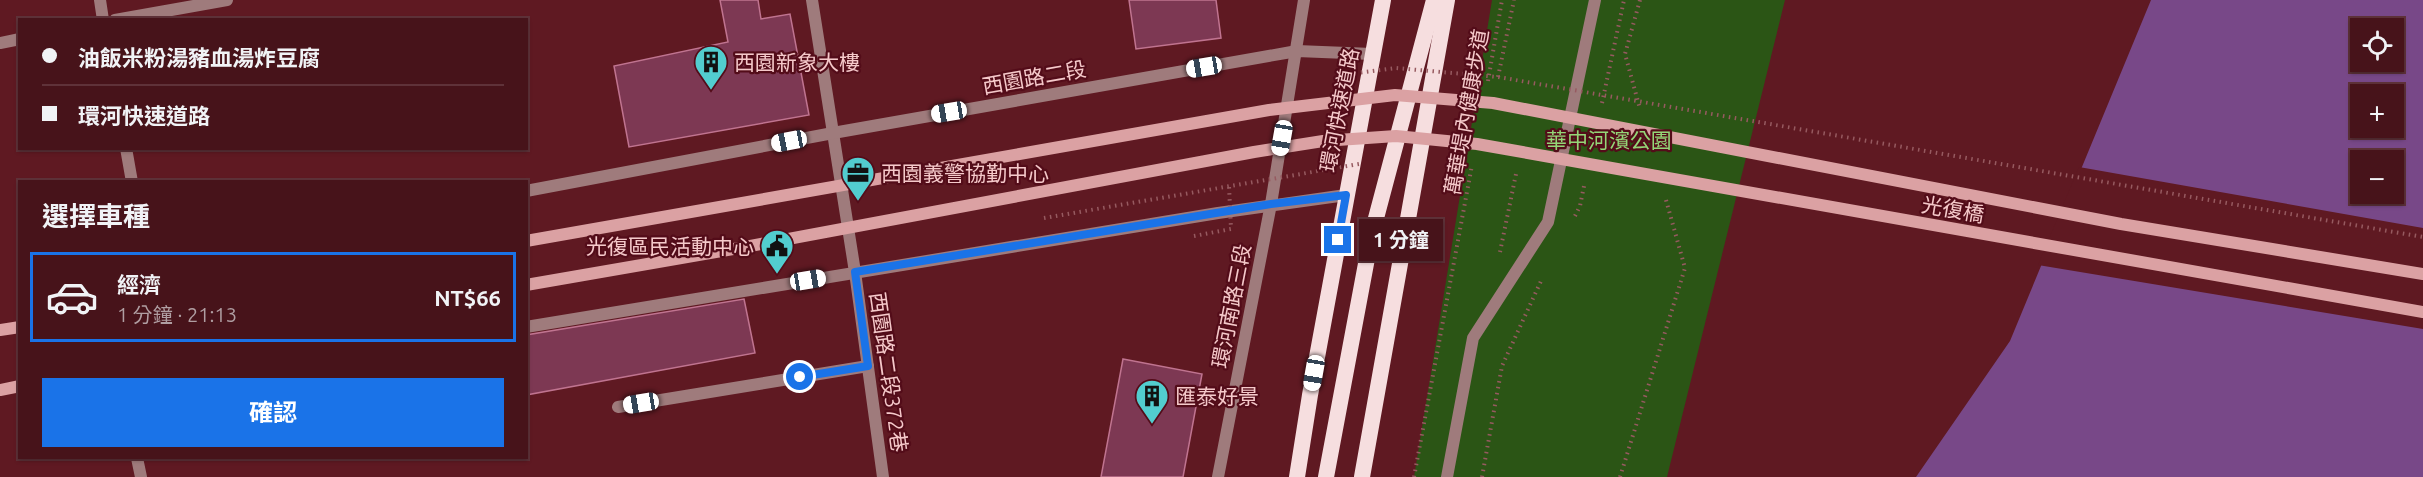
<!DOCTYPE html>
<html lang="zh-TW">
<meta charset="utf-8">
<style>
body{margin:0;font-family:Ubuntu,"Noto Sans TC",sans-serif;background:#4e1c23;color:#f1f3f6;height:100vh;display:flex;flex-direction:column;font-size:22px;white-space:nowrap}
*{box-sizing:border-box;margin:0}
p{font-size:20px;color:#b09ea2}
.icon{flex:none;width:33px;height:33px;fill:none;stroke:currentColor;stroke-width:2;stroke-linecap:round;stroke-linejoin:round}
.map{position:relative;flex:1;overflow:hidden}
.panel{position:absolute;left:18px;top:180px;width:510px;height:279px;display:flex;flex-direction:column;background:#47131a;border-radius:0px;box-shadow:0 2px 4px #0004,0 0 0 2px #5f3239}
.panel>*{flex:none}
.top-card{position:absolute;left:18px;top:18px;width:510px;height:132px;border-radius:0px;box-shadow:0 2px 4px #0004,0 0 0 2px #5f3239;display:grid;align-content:center;height:132px;padding:0 24px;background:#47131a}
.buttons{position:absolute;left:2350px;top:18px;display:grid;gap:12px}
.buttons a{display:grid;place-items:center;width:54px;height:54px;border-radius:0px;background:#47131a;box-shadow:0 2px 4px #0004,0 0 0 2px #5f3239;font-size:30px}
.end{position:absolute;width:27px;height:27px;margin:-14px;border:8px solid #1a73e8;background:#fff;box-shadow:0 0 0 3px #fff}
.from{border-radius:50%}
.bubble{position:absolute;height:42px;border-radius:0px;background:#47131a;box-shadow:0 2px 4px #0004,0 0 0 2px #5f3239;font-size:20px;font-weight:700;line-height:42px;text-align:center}
.car{position:absolute;width:18px;height:36px;margin:-18px -9px;border-radius:8px;box-shadow:0 0 4px 2px #0007;background:linear-gradient(#fff 24%,#345 0 40%,#fff 0 76%,#345 0 86%,#fff 0)}
.top-card b{display:flex;align-items:center;gap:21px;height:57px;font-size:22px}
.top-card b+b{border-top:2px solid #5f3239}
.top-card i{width:15px;height:15px;background:#f1f3f6}
ul{padding:0;list-style:none}
li{display:flex;align-items:center;gap:18px;height:90px;margin:0 12px 9px;padding:0 12px;border:3px solid transparent;border-radius:0px}
li div{flex:1}
li b{display:block;font-size:22px}
li em{font-style:normal;font-weight:700}
li.active{border-color:#1a73e8}
li>.icon{width:54px;height:54px;stroke-width:1.5}
h2{padding:0 24px;font-size:27px;line-height:72px}
.cta{display:flex;gap:12px;margin-top:auto;padding:12px 24px}
.cta a{flex:1;height:69px;border-radius:0px;background:#1a73e8;color:#fff;font-size:24px;font-weight:700;line-height:69px;text-align:center}
.map>svg:first-child{display:block}
.green{fill:#2b5515}
.water{fill:#784888;fill-rule:evenodd}
.pier{fill:#5f1922}
.building{fill:#7d3853;stroke:#c07490;stroke-width:1.5}
.lines{fill:none;stroke-linecap:round;stroke-linejoin:round}
.path{stroke:#965a60;stroke-width:4;stroke-dasharray:1.5 4.5;stroke-linecap:butt}
.service{stroke:#9f7b7c;stroke-width:12}
.minor{stroke:#9f7b7c;stroke-width:12}
.tertiary{stroke:#9f7b7c;stroke-width:12}
.secondary{stroke:#dba1a3;stroke-width:12}
.trunk{stroke:#f6dedf;stroke-width:16}
.path-bridge{stroke:#965a60;stroke-width:4;stroke-dasharray:1.5 4.5;stroke-linecap:butt}
.secondary-bridge{stroke:#dba1a3;stroke-width:12}
.route{stroke:#1a73e8;stroke-width:8}
.labels{text-anchor:middle;dominant-baseline:central;stroke-width:4.5;stroke-linejoin:round;paint-order:stroke}
.poi-label{font-size:21px;fill:#f5c9ca;stroke:#530c19;text-anchor:start}
.street-label{font-size:21px;fill:#f5c9ca;stroke:#530c19}
.park-label{font-size:21px;fill:#94d677;stroke:#530c19}
</style>
<div class="map">
<svg width="2423" height="477" viewBox="0 0 2423 477">
<rect width="100%" height="100%" fill="#5f1922"/>
<!-- green -->
<path class="green" d="M1492,0H1785L1667,477H1414Z"/>
<!-- water -->
<path class="water" d="M2151,0H2423V477H1916L2010,341ZM2361,28H2394V62H2361ZM2361,94H2394V128H2361ZM2361,160H2394V194H2361Z"/>
<!-- pier -->
<path class="pier" d="M2079,167L2423,228V329L2038,265Z"/>
<!-- building -->
<g class="building">
<path d="M720,0H758L761,19L790,14L809,115L629,147L614,66L728,42Z"/>
<path d="M1129,0H1216L1221,38L1136,49Z"/>
<path d="M744,299L755,353L526,395V335Z"/>
<path d="M1123,359L1202,374L1183,477H1101Z"/>
</g>
<g class="lines">
<!-- path -->
<g class="path">
<path d="M1640,0L1625,54L1640,109"/>
<path d="M1498,77L1514,0"/>
<path d="M1488,81L1502,0"/>
<path d="M1602,103L1624,0"/>
<path d="M1575,216L1580,206L1584,186"/>
<path d="M1500,252L1516,174"/>
<path d="M1414,477L1472,165"/>
<path d="M1482,477L1502,366L1541,281"/>
<path d="M1620,477L1685,268L1666,200"/>
</g>
<!-- service -->
<g class="service">
<path d="M618,407L868,366"/>
<path d="M1447,477L1473,338L1548,222L1595,0"/>
</g>
<!-- minor -->
<g class="minor">
<path d="M100,0L103,20"/>
<path d="M812,0L855,272L883,477"/>
<path d="M115,20L227,0"/>
<path d="M0,43L20,39"/>
<path d="M126,148L132,182"/>
<path d="M526,191L833,133L1297,51L1372,54"/>
<path d="M526,327L1218,213L1346,195"/>
<path d="M137,458L141,477"/>
</g>
<!-- tertiary -->
<path class="tertiary" d="M1218,477L1271,204L1304,0"/>
<!-- secondary -->
<g class="secondary">
<path d="M0,330L20,327"/>
<path d="M0,390L20,386"/>
</g>
<!-- trunk -->
<g class="trunk">
<path d="M1297,477L1310,395L1383,0"/>
<path d="M1326,477L1371,237L1434,0"/>
<path d="M1362,477L1447,0"/>
</g>
<!-- path-bridge -->
<g class="path-bridge">
<path d="M1349,74L1396,68L1498,77L2423,237"/>
<path d="M1044,218L1359,164"/>
<path d="M1194,236L1231,229L1229,186"/>
</g>
<!-- secondary-bridge -->
<g class="secondary-bridge">
<path d="M526,241L1269,110L1395,95L1493,103L2121,224L2423,274"/>
<path d="M526,285L745,247L1254,152L1323,141L1396,136L1477,144L2423,312"/>
</g>
</g>
<g class="lines">
<!-- route -->
<path class="route" d="M800,377L868,366L855,272L1271,204L1346,195L1338,240"/>
</g>
<!-- icons -->
<defs>
<g id="building-pin" transform="scale(1.725)"><path d="M0 17L-7.5 6A9.5 9.5 0 1 1 7.5 6Z" fill="#52cdcf" stroke="#530c19"/><path d="M-4-6H4V6H1V3H-1V6H-4ZM-2.5-4.3h1.7v1.8h-1.7ZM.8-4.3h1.7v1.8H.8ZM-2.5-1h1.7V.8h-1.7ZM.8-1h1.7V.8H.8Z" fill="#111"/></g>
<g id="office-pin" transform="scale(1.725)"><path d="M0 17L-7.5 6A9.5 9.5 0 1 1 7.5 6Z" fill="#52cdcf" stroke="#530c19"/><path d="M-6-3h4V-5.5h4V-3h4V5H-6ZM-1-4.5V-3h2v-1.5ZM-6 0V1H6V0Z" fill="#111"/></g>
<g id="civic-pin" transform="scale(1.725)"><path d="M0 17L-7.5 6A9.5 9.5 0 1 1 7.5 6Z" fill="#52cdcf" stroke="#530c19"/><path d="M-.6-6.5H3V-4.5H.6V-3L4-1V1h2V6H-6V1h2V-1L-.6-3ZM-1.2 2.5V6h2.4V2.5Z" fill="#111"/></g>
</defs>
<g fill-rule="evenodd">
<use href="#building-pin" x="711" y="62"/>
<use href="#office-pin" x="858" y="173"/>
<use href="#civic-pin" x="777" y="246"/>
<use href="#building-pin" x="1152" y="396"/>
</g>
<g class="labels">
<!-- poi labels -->
<g class="poi-label">
<text x="734" y="62">西園新象大樓</text>
<text x="881" y="173">西園義警協勤中心</text>
<text x="754" y="246" text-anchor="end">光復區民活動中心</text>
<text x="1175" y="396">匯泰好景</text>
</g>
<!-- street labels -->
<g class="street-label">
<text transform="translate(1034 77) rotate(-10)">西園路二段</text>
<text transform="translate(1339 110) rotate(-79)">環河快速道路</text>
<text transform="translate(1466 112) rotate(-80)">萬華堤內健康步道</text>
<text transform="translate(1953 209) rotate(10)">光復橋</text>
<text transform="translate(1231 306) rotate(-79)">環河南路三段</text>
<text transform="translate(889 372) rotate(82)">西園路二段372巷</text>
</g>
<!-- park labels -->
<g class="park-label">
<text x="1609" y="140">華中河濱公園</text>
</g>
</g>
</svg>
<div class="buttons">
<a><svg class="icon" aria-label="locate" viewBox="0 0 24 24"><circle cx="12" cy="12" r="6"/><path d="M12 2v4M12 18v4M2 12h4M18 12h4"/></svg></a>
<a>+</a>
<a>−</a>
</div>
<i class="end from" style="left:800px;top:377px"></i>
<i class="end" style="left:1338px;top:240px"></i>
<div class="bubble" style="left:1359px;top:219px;width:84px">1 分鐘</div>
<i class="car" style="left:1204px;top:67px;rotate:260deg"></i>
<i class="car" style="left:949px;top:112px;rotate:260deg"></i>
<i class="car" style="left:1282px;top:138px;rotate:190deg"></i>
<i class="car" style="left:789px;top:141px;rotate:259deg"></i>
<i class="car" style="left:808px;top:280px;rotate:81deg"></i>
<i class="car" style="left:1314px;top:373px;rotate:190deg"></i>
<i class="car" style="left:641px;top:403px;rotate:261deg"></i>
<div class="top-card">
<b><i class="from"></i>油飯米粉湯豬血湯炸豆腐</b>
<b><i></i>環河快速道路</b>
</div>
<section class="panel">
<h2>選擇車種</h2>
<ul>
<li class="active"><svg class="icon" aria-label="car" viewBox="0 0 24 24"><path d="M5 17H2v-5l4-1 3-4h7l3 4 3 1v5h-3M9 17h6M6 11h13"/><circle cx="7" cy="17" r="2"/><circle cx="17" cy="17" r="2"/></svg><div><b>經濟</b><p>1 分鐘 · 21:13</p></div><em>NT$66</em></li>
</ul>
<div class="cta"><a>確認</a></div>
</section>
</div>
